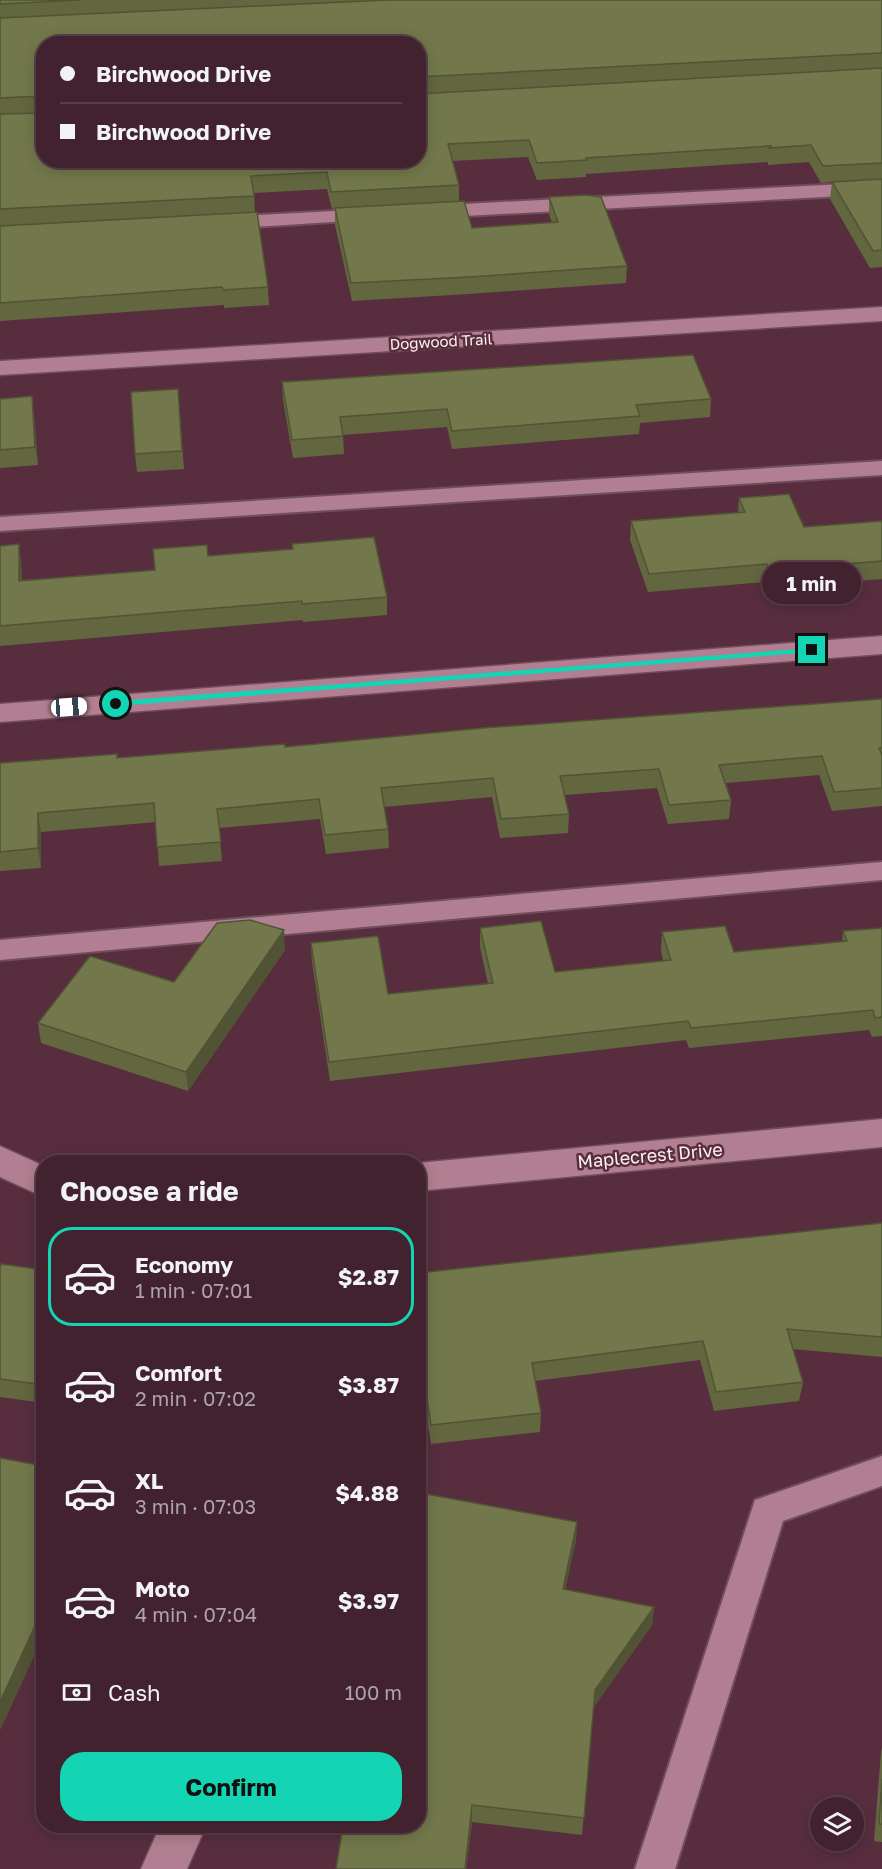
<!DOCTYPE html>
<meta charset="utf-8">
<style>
body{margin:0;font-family:"Golos Text",sans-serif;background:#4c2f3b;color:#f1f3f6;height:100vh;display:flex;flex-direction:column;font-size:22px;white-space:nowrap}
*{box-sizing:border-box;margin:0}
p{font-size:20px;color:#aea4aa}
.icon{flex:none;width:33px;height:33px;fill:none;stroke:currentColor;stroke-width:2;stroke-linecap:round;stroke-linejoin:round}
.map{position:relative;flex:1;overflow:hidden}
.sheet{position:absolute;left:36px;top:1155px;width:390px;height:678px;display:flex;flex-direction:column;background:#42222f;border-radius:24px;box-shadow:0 3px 15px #0003,0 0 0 2px #5a3f4b}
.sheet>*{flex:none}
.hud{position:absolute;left:36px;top:36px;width:390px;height:132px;border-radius:24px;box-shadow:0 3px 15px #0003,0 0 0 2px #5a3f4b;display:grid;align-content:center;height:132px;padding:0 24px;background:#42222f}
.buttons{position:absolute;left:810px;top:1797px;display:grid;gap:12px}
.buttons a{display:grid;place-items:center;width:54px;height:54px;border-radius:50%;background:#42222f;box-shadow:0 3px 15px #0003,0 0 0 2px #5a3f4b;font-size:30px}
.end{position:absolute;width:27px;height:27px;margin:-14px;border:8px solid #14d5b3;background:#111;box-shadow:0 0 0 3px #111}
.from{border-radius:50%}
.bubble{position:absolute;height:42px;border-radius:21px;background:#42222f;box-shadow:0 3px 15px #0003,0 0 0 2px #5a3f4b;font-size:20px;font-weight:700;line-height:42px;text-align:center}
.car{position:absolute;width:18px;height:36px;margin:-18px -9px;border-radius:8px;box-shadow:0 0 4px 2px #0007;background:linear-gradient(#fff 24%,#345 0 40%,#fff 0 76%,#345 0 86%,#fff 0)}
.hud b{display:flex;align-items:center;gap:21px;height:57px;font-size:22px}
.hud b+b{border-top:2px solid #5a3f4b}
.hud i{width:15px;height:15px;background:#f1f3f6}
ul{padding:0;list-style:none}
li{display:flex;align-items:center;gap:18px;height:99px;margin:0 12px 9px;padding:0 12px;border:3px solid transparent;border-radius:24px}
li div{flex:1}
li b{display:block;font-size:22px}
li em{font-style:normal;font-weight:700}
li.on{border-color:#14d5b3}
li>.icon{width:54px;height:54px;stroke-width:1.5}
h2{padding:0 24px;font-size:27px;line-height:72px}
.pay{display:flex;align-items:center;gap:15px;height:66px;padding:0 24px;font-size:22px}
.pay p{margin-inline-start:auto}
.cta{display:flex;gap:12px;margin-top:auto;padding:12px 24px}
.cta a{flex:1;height:69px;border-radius:24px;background:#14d5b3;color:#111;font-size:24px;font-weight:700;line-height:69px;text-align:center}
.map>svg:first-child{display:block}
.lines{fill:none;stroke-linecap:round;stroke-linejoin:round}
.lane-casing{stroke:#6f4d5b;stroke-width:4}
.street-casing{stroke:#6f4d5b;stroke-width:3}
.lane{fill:#b17f91;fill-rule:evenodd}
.street{fill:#b17f91;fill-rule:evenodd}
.wall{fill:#626740;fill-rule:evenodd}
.shaded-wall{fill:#505434}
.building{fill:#72784b;stroke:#505434;stroke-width:1.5}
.route{fill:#14d5b3}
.labels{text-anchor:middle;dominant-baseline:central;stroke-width:5;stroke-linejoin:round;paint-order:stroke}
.far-street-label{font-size:15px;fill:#ffeef3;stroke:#582e3f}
.street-label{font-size:18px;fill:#ffeef3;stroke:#582e3f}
</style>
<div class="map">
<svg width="882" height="1869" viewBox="0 0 882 1869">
<rect width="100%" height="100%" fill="#582e3f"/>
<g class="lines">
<!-- lane casing -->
<g class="lane-casing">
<g id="lane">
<path d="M882,182V194L427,218L420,216L417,212L420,208L427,206Z"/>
<path d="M372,209L379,211L382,215L379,219L221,229L214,227L211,223L214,219L221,217Z"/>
<path d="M882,461V475L0,531V517Z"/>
<path d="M882,862V880L0,960V940Z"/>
<path d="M882,1456V1486L783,1521L675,1869H635L755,1500Z"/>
</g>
</g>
<!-- street casing -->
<g class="street-casing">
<g id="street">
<path d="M882,307V321L0,375V361Z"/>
<path d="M882,636V654L0,722V704Z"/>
<path d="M882,1119V1147L418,1191V1163Z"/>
<path d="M0,1146L44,1166V1197L0,1177Z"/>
<path d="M160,1826H206L187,1869H141Z"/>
</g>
</g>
<!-- lane -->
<use href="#lane" class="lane"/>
<!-- street -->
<use href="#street" class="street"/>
</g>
<!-- wall -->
<g class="wall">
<path d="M0,0H882V267L870,268L830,199L832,182L821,183L809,162L768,165V162L586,174V177L537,180L528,157L452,161L459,185V202L472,228L552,223L549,214V197L627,266L626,283L468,294L352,301L335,225V209H332L327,189L254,193L255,212L268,287L269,305L224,308V305L0,321ZM44,44H418V94L44,160Z"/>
<path d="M282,382L711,399L710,417L640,423L639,434L452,449L447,427L343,435L344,454L293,458L283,400Z"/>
<path d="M178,389L184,469L137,472L135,454Z"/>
<path d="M32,396L34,415L38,465L0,468V399Z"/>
<path d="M739,498L804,527L882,521V579L767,588L765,582L648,592L630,540L631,521L738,513Z"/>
<path d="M19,544L21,563L22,580L155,570L208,556L292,549V544L387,597V615L303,622V620L0,646V546Z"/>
<path d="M882,699V806L832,811L819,775L726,783L731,800L729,819L668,824L657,788L565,795L569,814L568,833L500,838L492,797L384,807L388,829L389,848L326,854L320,819L219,828L222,861L159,866L156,822L41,832V868L0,871V763L118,758L285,747Z"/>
<path d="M480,928L555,972L663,961L661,951L662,932L734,952L842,941L843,931L882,928V1036L872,1037L869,1030L689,1048L686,1040L330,1081L312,962L311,943L388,994L488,984L480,947Z"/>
<path d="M285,950L188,1091L41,1043L38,1023L174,982Z"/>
<path d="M882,1223V1357L793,1349L803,1382L799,1401L714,1411L700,1360L535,1381L541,1413L540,1432L431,1444L418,1359V1273Z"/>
<path d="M0,1268L44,1270V1403L0,1397Z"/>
<path d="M44,1466V1634L0,1730Z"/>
<path d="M577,1522L576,1540L565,1590L654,1607L652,1625L593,1708L582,1835L472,1822L466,1869H336Z"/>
<path d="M882,1747V1842L874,1841L881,1752Z"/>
</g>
<!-- shaded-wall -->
<g class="shaded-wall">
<path d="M32,396L34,415L38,465L35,447Z"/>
<path d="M19,544L21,563L22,599L19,581Z"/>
<path d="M38,813L41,832V868L38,848Z"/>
<path d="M284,930L285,950L188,1091L186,1072Z"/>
<path d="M577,1522L576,1540L561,1608L563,1589Z"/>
<path d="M654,1607L652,1625L593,1708L595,1690Z"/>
<path d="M40,1615L44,1634L0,1730V1702Z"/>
<path d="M472,1805V1822L466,1869H465Z"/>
</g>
<!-- building -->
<g class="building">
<path d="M0,0H80L0,4Z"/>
<path d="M387,0H882V53L418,77V44H44V98L42,96L0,98V18Z"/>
<path d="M882,68V163L823,166L811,145L769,148L771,146L586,158L587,160L537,163L529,140L448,144L459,185L331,192L327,172L251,176L254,196L0,209V114L42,113L44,103V160H418V94Z"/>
<path d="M882,179V250L873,251L832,182Z"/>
<path d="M585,195L601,197L627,266L469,277L351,283L335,208L464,201L472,228L558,222L549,197Z"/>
<path d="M257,212L268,287L223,290L222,287L0,303V226Z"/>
<path d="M693,355L711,399L636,405L640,416L452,431L447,409L340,417L343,436L292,440L282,382Z"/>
<path d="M178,389L182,451L135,454L131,392Z"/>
<path d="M32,396L35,447L0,450V399Z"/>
<path d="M789,494L804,527L882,521V561L769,570L767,564L649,574L631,521L745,512L739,498Z"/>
<path d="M374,537L387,597L302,604V601L0,626V546L19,544V581L155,570L153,549L207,545L208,556L293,549L292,544Z"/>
<path d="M882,699V748H879L882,755V788L834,792L822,756L719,765L731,800L669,805L659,769L560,776L569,814L501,819L493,778L381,788L388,829L325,835L319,799L217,809L221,842L157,847L154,803L38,813V848L0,852V763L117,754V758L285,744V747L483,728Z"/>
<path d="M250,920L284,930L186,1072L38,1023L90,956L174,982L217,923Z"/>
<path d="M541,921L555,972L671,960L662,932L725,926L734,952L847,941L843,931L882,928V1017L875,1018L873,1010L691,1028L688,1021L329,1062L311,943L378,936L388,994L493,983L480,928Z"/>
<path d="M882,1223V1337L787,1329L803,1382L716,1392L703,1341L532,1363L541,1413L431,1425L418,1342V1273Z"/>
<path d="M1,1264L44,1270V1385L0,1379V1268Z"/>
<path d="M0,1458L44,1466V1613L42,1616L40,1615L0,1702Z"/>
<path d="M426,1494L577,1522L563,1589L654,1607L595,1690L584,1818L472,1805L465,1869H336L343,1826H418V1524Z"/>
<path d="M882,1779V1824H879Z"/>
</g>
<!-- route -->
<path class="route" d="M812,648L815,649V652L116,706L111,704L116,701Z"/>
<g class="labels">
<!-- far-street labels -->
<g class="far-street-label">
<text transform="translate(441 341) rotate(-3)">Dogwood Trail</text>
</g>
<!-- street labels -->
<g class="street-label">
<text transform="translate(650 1155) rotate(-5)">Maplecrest Drive</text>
</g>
</g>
</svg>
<div class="buttons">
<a><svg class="icon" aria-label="layers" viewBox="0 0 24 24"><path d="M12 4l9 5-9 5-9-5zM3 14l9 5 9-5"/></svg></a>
</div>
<i class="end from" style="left:116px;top:704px"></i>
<i class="end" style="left:812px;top:650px"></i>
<div class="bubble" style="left:762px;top:562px;width:99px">1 min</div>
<i class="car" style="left:69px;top:707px;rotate:86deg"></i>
<div class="hud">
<b><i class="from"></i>Birchwood Drive</b>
<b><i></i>Birchwood Drive</b>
</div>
<section class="sheet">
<h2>Choose a ride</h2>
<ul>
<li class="on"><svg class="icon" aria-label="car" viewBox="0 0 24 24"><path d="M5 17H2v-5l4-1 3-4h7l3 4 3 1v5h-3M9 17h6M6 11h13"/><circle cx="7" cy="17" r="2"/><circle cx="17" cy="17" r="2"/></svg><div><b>Economy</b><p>1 min · 07:01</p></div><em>$2.87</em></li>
<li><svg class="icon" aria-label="car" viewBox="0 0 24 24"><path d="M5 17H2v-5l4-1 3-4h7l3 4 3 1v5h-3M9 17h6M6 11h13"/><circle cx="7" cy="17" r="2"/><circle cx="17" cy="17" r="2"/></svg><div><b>Comfort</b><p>2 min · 07:02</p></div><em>$3.87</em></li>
<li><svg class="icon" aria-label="car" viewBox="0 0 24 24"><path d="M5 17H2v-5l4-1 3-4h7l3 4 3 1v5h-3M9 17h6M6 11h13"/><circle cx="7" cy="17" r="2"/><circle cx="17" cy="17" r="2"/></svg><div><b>XL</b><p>3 min · 07:03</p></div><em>$4.88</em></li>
<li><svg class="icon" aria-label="car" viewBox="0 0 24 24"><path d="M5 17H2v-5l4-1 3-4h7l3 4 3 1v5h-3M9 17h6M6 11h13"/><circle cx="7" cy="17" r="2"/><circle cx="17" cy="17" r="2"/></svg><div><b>Moto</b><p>4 min · 07:04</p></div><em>$3.97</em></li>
</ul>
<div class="pay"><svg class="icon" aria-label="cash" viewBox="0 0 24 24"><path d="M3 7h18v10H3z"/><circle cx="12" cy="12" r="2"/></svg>Cash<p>100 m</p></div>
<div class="cta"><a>Confirm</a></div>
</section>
</div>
